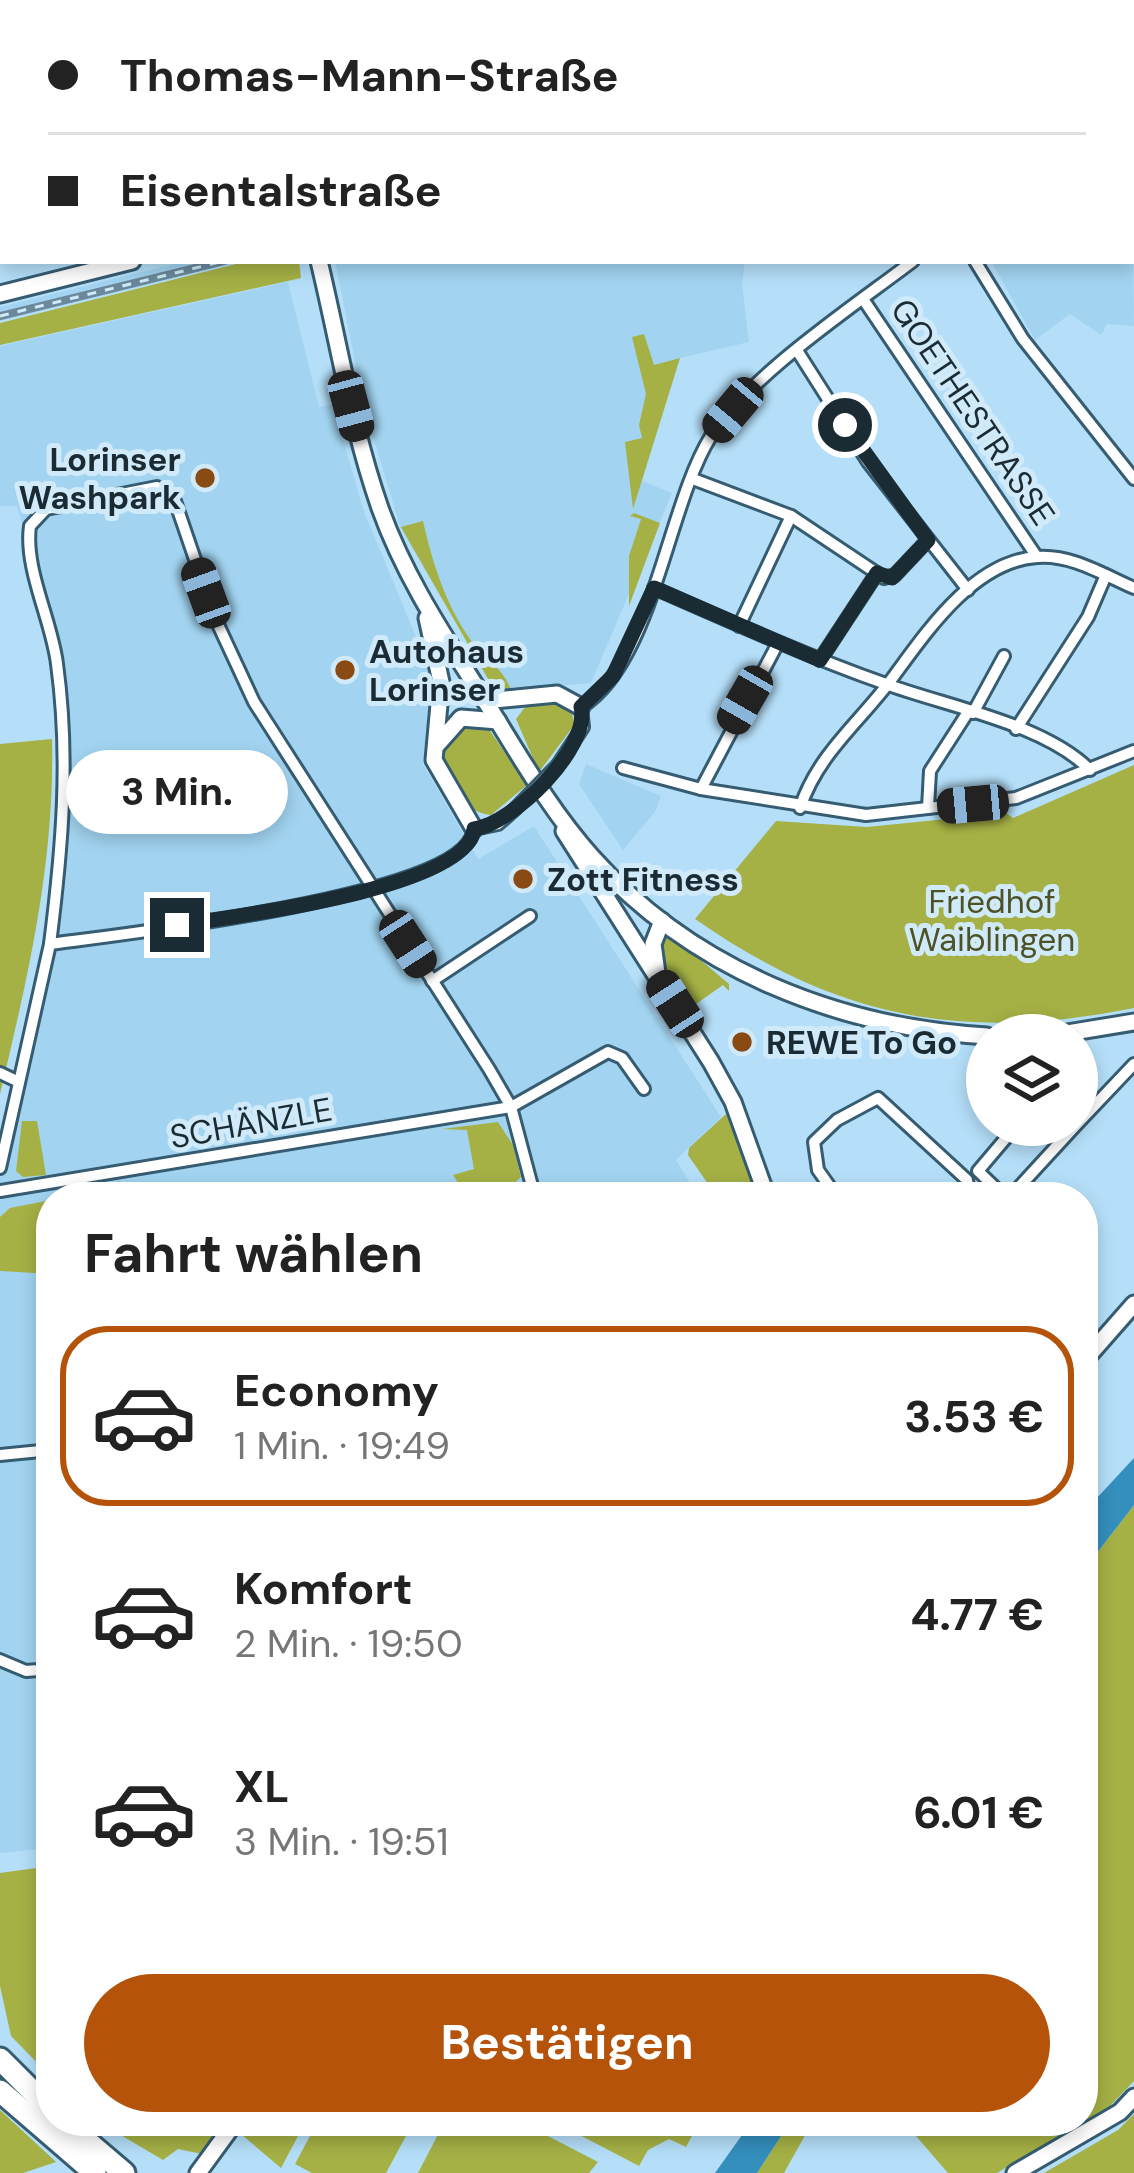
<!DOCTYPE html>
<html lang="de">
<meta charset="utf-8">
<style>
body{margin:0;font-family:"DM Sans",sans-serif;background:#f2f2f2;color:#222;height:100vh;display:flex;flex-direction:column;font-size:45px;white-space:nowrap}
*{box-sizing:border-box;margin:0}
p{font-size:39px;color:#767676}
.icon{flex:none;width:66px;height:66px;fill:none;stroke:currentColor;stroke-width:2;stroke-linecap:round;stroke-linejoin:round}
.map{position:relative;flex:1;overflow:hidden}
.side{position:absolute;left:36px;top:1182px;width:1062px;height:954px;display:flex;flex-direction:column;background:#fff;border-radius:48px;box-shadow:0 6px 18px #0003}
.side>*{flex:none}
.guide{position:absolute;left:0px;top:0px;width:1134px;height:264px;box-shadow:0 6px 18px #0003;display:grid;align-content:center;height:264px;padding:0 48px;background:#fff}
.buttons{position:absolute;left:966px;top:1014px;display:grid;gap:24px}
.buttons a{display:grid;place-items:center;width:132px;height:132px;border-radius:50%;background:#fff;box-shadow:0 6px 18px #0003;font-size:60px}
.end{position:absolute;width:54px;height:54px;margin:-27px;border:15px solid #1a2b34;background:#fff;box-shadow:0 0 0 6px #fff}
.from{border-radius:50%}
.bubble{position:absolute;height:84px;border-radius:42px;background:#fff;box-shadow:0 6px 18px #0003;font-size:39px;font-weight:700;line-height:84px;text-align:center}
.car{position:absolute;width:36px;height:72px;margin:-36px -18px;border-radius:15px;box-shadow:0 0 9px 3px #0007;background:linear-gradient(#222 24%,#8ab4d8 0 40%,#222 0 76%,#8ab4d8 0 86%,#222 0)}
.guide b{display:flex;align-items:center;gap:42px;height:114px;font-size:45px}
.guide b+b{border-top:3px solid #e0e0e0}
.guide i{width:30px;height:30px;background:#222}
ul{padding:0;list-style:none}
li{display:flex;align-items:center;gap:36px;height:180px;margin:0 24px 18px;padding:0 24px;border:6px solid transparent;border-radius:48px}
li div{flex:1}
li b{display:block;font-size:45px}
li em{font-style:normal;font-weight:700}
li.current{border-color:#b45309}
li>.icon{width:108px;height:108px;stroke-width:1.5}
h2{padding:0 48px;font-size:54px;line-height:144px}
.primary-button{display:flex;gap:24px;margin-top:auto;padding:24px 48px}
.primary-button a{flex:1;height:138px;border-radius:72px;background:#b45309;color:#fff;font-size:48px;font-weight:700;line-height:138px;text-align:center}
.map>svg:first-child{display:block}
.built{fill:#a2d4f1}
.green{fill:#a5b145}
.water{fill:#348fbd}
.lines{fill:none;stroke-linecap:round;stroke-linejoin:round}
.street-casing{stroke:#365c72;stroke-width:16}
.secondary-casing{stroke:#365c72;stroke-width:21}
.highway-casing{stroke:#365c72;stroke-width:27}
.street{stroke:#fff;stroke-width:10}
.secondary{stroke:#fff;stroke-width:15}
.highway{stroke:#fff;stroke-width:21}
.rail-casing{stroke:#6b899b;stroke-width:8}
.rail{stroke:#d0eaf9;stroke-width:3;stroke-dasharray:9;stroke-linecap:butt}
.street-bridge-casing{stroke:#365c72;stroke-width:16;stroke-linecap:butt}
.street-bridge{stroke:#fff;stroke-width:10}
.route{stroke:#1a2b34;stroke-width:15}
.poi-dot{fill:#8a4a13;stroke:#d0eaf9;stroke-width:4.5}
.labels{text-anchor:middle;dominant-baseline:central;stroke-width:10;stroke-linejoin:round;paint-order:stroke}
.street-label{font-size:33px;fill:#1a2b34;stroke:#d0eaf9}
.poi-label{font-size:33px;font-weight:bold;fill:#1a2b34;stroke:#d0eaf9;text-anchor:start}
.park-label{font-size:33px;fill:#4d5325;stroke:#d0eaf9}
</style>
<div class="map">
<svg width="1134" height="2173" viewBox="0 0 1134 2173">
<rect width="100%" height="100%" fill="#b5dff9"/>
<!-- built -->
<g class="built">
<path d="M1131,61L1134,326L1107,324L1101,335L1070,314L1035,340L991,261H1131Z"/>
<path d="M187,261H242L0,321V307Z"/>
<path d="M335,261H745L742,284L749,342L680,358L642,481L672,493L591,683L495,691L400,527L364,406Z"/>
<path d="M288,282L319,407L333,404L363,509L431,673L423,764L478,859L534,826L721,1117L676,1160L699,1197H51V1848L0,1853V1133L45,943L60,825L61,739L51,659L25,532L17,506H0V346Z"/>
<path d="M586,764L661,796L655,812L623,850L579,784Z"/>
</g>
<!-- green -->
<g class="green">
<path d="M248,261H299L301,278L0,345V323Z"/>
<path d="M644,334L654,365L680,358L633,509L625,442L612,403L625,442L642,438L639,425L646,394L632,337Z"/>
<path d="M634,513L660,523L629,606V556L641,519L630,516Z"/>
<path d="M423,521C433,564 445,603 470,639C486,664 503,665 512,693L495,691L401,527Z"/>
<path d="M542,701L570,708L575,724L539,772L516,719L526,706Z"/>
<path d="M465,722L486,725L527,785L491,815C459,812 450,778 439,752Z"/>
<path d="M52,739C55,862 28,976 0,1094V744Z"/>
<path d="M1134,765V1008C963,1042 839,1019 695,919L776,821L867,827L1006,813L1013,818Z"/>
<path d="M665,930L729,984V991L723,985L696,1004L700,1011C671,1002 648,957 665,930Z"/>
<path d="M727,1113L732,1115L760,1197H717L688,1155L689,1148Z"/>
<path d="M22,1121H37L46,1175L23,1177L16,1171Z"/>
<path d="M498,1122L513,1145L521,1177L500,1197H467L453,1175L474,1169L467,1130L442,1129Z"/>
<path d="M51,1200V1274L0,1271V1217L10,1208Z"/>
<path d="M1134,1505V2081L1110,2106L997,2173H948L903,2121H1083V1571Z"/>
<path d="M51,1866V2077L11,2036L0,1986V1873Z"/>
<path d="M0,2110L54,2160L56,2162L23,2173H0Z"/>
<path d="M1134,2114V2173H1044L1118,2130Z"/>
<path d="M97,2121H227L202,2154L178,2149L163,2160Z"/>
<path d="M253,2121H306L281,2168L242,2135Z"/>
<path d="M318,2121H414L386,2173H312L295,2164Z"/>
<path d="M445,2121H519L598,2162L589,2173H418Z"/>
<path d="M553,2121H700L686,2147L669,2139L648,2150L639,2166Z"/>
<path d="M791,2121H813L784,2173H757Z"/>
</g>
<!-- water -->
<g class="water">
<path d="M1134,1458V1505L1083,1571V1513Z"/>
<path d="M752,2121H791L757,2173H715Z"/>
</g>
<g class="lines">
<!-- street casing -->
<g class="street-casing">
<g id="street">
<path d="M324,0L325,3"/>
<path d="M609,0L612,3"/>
<path d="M747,0L750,3"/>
<path d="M934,0L935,3"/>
<path d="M114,3V0"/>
<path d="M379,3L380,0"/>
<path d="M503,3V0"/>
<path d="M844,3L847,0"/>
<path d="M0,75H3"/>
<path d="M0,218H3"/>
<path d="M975,261L1023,339L1134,479"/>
<path d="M863,299L1037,557"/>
<path d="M798,352L868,462L968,590"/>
<path d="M693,479L791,516L884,578L895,575L928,540"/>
<path d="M654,588C731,622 807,656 886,684C946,706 1045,724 1090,770"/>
<path d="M739,626L791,516"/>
<path d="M820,660L877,573"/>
<path d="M973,713L1004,656"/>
<path d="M1016,729L1088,617L1106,575"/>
<path d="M558,765L583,727L581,707C653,663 667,506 711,436C750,375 854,306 913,261"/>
<path d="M623,768L701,789L866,815L1016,798L1134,751"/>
<path d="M701,789L778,643"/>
<path d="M800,808C818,754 858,724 891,680C925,634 973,561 1037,557C1071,554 1104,575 1134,588"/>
<path d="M928,808L930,771L968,712"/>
<path d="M50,944C62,849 70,759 57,664C52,621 24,569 30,526L46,509L157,487L175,501L215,618L254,702L489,1069L511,1107L532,1186L543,1197"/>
<path d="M432,981L530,916"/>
<path d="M0,1073L19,1082"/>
<path d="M1077,1124L1134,1064"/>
<path d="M0,1168L50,944C115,935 466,897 474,829L498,824L514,810"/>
<path d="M0,1191L511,1107L608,1052L622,1058L644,1089"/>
<path d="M518,1197L532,1186"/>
<path d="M837,1197L818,1170L814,1142L837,1120L878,1098L967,1180L970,1197"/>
<path d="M1005,1197L978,1171L1017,1125"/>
<path d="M1010,1197L1076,1125"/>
<path d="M0,1455L51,1450"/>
<path d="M0,1660L26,1671L51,1669"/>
</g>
</g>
<!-- secondary casing -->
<g class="secondary-casing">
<g id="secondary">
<path d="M256,0V3"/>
<path d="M771,3L774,0"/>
<path d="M319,261C339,344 352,428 380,508C405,578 445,637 484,699C518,753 549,809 592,857C693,970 838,1027 987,1036"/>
<path d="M0,294L132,261"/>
<path d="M427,618L441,682L434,760L474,829"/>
<path d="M485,701L557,694L581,707"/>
<path d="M437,745L461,718L498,721"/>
<path d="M564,831L711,1062L733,1102L767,1197"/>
<path d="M657,973L653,944L662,921"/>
<path d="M1055,1035L1134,1022"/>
<path d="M1083,1362L1134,1304"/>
<path d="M198,2173L236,2121"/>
<path d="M1015,2173L1120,2112L1134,2097"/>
</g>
</g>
<!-- highway casing -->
<g class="highway-casing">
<g id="highway">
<path d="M0,2059L51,2110"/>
<path d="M0,2091L95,2173"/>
<path d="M63,2121L124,2173"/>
</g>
</g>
<!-- street -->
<use href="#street" class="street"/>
<!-- secondary -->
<use href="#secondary" class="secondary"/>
<!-- highway -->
<use href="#highway" class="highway"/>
<!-- rail casing -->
<g class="rail-casing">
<g id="rail">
<path d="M798,3L802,0"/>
<path d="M0,316L224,261"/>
</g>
</g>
<!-- rail -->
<use href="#rail" class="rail"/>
<!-- street-bridge casing -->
<g class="street-bridge-casing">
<path id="street-bridge" d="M514,810L558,765"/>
</g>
<!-- street-bridge -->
<use href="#street-bridge" class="street-bridge"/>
</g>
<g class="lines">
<!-- route -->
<path class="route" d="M177,925C230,917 467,889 474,829C513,824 591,747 581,707L613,676L654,588L820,660L877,573L892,578L928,540L845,425"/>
</g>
<!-- markers -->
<g class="poi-dot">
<circle cx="205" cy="478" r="12"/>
<circle cx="345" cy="670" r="12"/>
<circle cx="523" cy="879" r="12"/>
<circle cx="742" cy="1042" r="12"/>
</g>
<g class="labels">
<!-- street labels -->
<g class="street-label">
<text transform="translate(973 412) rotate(56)">GOETHESTRASSE</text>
<text transform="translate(251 1123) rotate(-10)">SCHÄNZLE</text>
</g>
<!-- poi labels -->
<g class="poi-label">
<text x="181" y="459" text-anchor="end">Lorinser<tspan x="181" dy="38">Washpark</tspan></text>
<text x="369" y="651">Autohaus<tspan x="369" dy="38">Lorinser</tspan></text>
<text x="547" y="879">Zott Fitness</text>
<text x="766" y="1042">REWE To Go</text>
</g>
<!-- park labels -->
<g class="park-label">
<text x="992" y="901">Friedhof<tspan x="992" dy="38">Waiblingen</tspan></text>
</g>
</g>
</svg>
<div class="buttons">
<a><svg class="icon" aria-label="layers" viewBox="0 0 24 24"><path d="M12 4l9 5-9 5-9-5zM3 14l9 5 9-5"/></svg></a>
</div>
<i class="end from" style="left:845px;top:425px"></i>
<i class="end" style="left:177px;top:925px"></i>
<div class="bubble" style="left:66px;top:750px;width:222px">3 Min.</div>
<i class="car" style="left:351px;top:406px;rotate:165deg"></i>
<i class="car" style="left:733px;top:410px;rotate:220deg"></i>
<i class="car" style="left:206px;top:593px;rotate:340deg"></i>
<i class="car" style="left:745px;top:700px;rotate:210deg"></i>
<i class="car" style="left:973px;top:804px;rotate:265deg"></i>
<i class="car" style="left:408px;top:944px;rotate:147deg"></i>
<i class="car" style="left:675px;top:1004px;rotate:327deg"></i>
<div class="guide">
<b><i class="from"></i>Thomas-Mann-Straße</b>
<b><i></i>Eisentalstraße</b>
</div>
<section class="side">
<h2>Fahrt wählen</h2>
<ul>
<li class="current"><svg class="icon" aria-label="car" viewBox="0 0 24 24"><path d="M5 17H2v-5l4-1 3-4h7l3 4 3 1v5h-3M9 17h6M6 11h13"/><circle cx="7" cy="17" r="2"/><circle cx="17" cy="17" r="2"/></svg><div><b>Economy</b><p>1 Min. · 19:49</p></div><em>3.53 €</em></li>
<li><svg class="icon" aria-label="car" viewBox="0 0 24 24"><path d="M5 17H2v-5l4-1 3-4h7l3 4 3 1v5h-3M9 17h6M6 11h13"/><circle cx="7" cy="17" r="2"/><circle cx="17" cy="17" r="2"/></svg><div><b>Komfort</b><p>2 Min. · 19:50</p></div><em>4.77 €</em></li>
<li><svg class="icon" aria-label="car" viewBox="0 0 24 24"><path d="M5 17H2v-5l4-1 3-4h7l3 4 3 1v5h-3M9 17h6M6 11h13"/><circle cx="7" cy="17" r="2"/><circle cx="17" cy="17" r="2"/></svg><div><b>XL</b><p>3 Min. · 19:51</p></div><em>6.01 €</em></li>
</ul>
<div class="primary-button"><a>Bestätigen</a></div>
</section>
</div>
